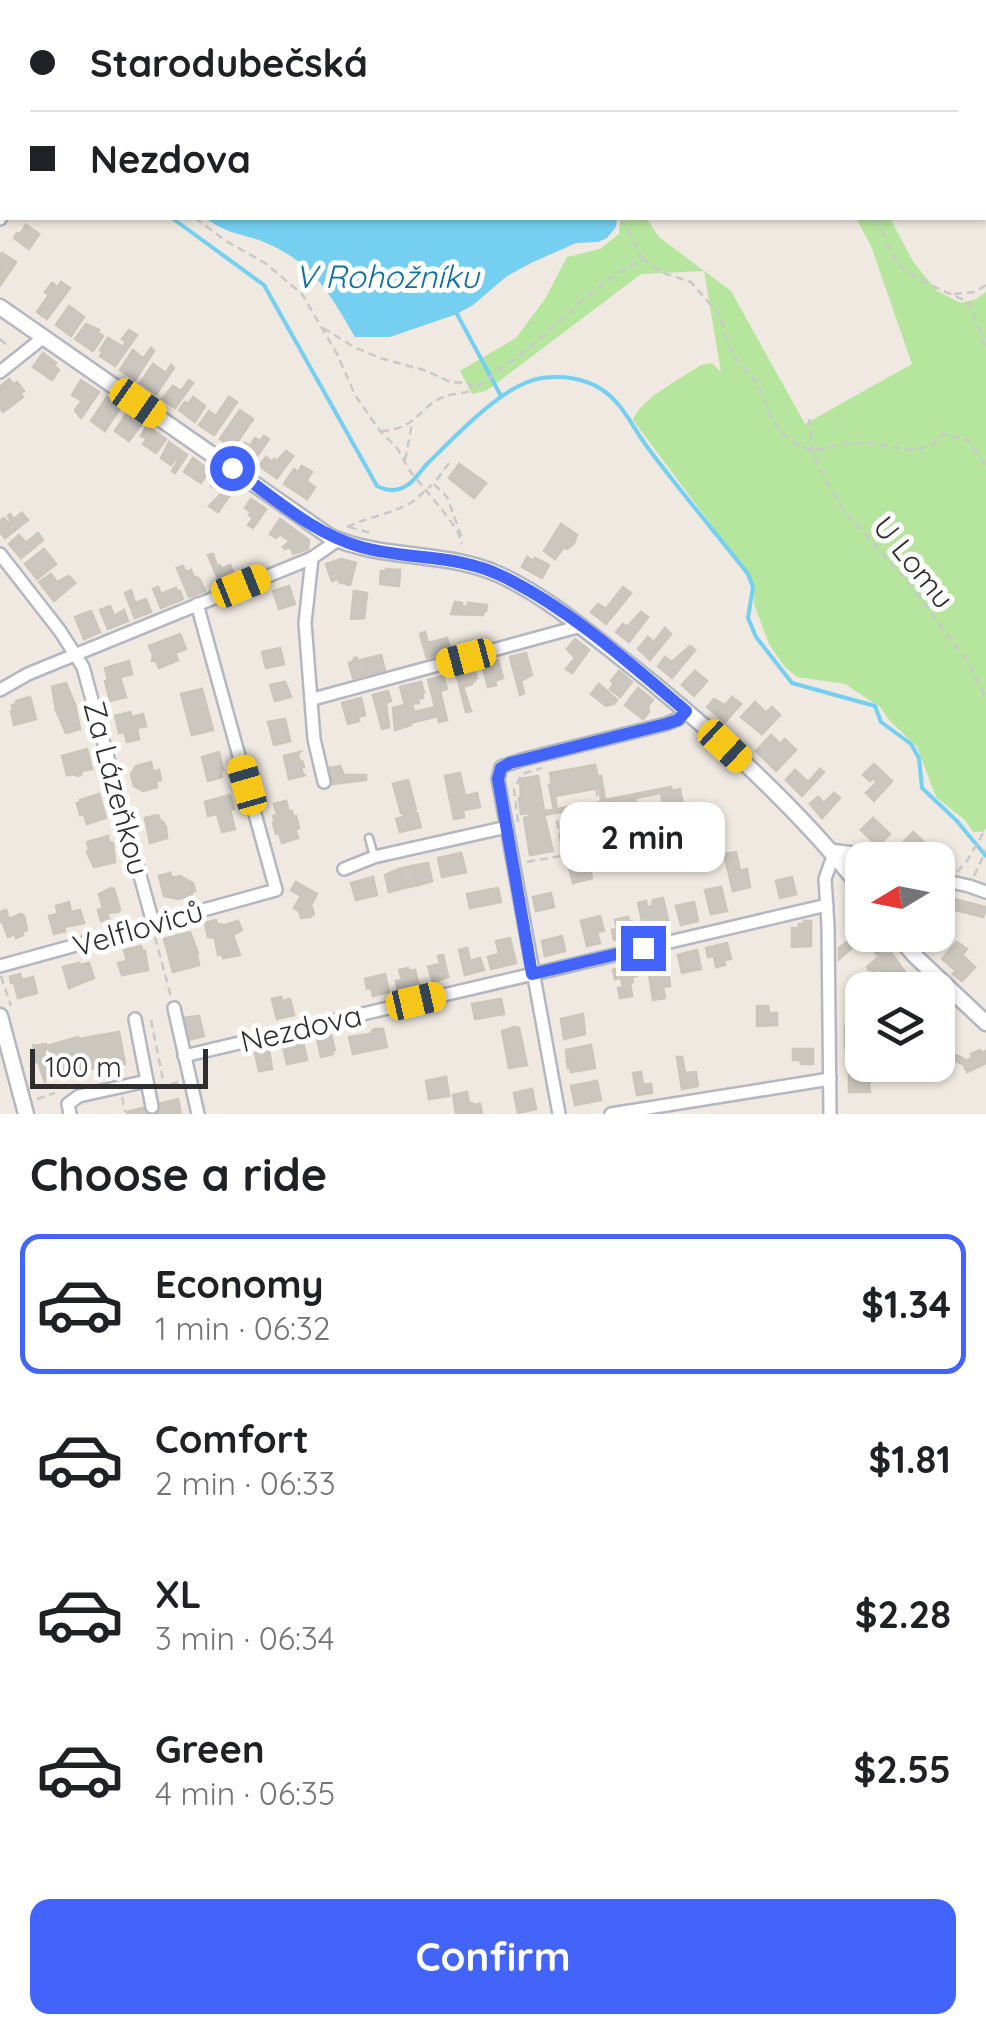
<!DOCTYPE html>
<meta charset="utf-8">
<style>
body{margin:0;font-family:Quicksand,sans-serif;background:#f2f2f2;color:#202124;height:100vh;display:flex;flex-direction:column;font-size:38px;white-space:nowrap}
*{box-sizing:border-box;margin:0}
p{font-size:32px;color:#757577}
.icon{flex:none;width:55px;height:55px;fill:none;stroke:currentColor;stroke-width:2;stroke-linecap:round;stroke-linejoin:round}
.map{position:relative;height:1114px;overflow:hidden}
.panel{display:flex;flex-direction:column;background:#fff;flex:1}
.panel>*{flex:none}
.guide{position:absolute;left:0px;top:0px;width:988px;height:220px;box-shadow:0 2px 8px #0004;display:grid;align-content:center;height:220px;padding:0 30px;background:#fff}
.needle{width:65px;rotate:260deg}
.tools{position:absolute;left:845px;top:842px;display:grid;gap:20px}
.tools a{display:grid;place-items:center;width:110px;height:110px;border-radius:20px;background:#fff;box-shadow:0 2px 8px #0004;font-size:50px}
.scale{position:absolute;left:30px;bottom:25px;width:178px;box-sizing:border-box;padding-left:10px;border:5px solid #2e2e2e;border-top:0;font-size:28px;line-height:35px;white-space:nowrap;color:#2e2e2e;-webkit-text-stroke:8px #fff;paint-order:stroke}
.end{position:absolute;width:45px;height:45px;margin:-22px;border:12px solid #4264fb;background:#fff;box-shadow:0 0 0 5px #fff}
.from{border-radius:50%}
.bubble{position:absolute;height:70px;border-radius:20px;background:#fff;box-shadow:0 2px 8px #0004;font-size:32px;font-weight:800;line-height:70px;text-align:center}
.car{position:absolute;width:30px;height:60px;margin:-30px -15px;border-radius:12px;box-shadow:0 0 8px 2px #0007;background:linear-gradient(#f5c518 24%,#345 0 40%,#f5c518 0 76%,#345 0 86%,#f5c518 0)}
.guide b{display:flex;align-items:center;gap:35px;height:95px;font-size:38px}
.guide b+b{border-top:2px solid #e0e0e0}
.guide i{width:25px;height:25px;background:#202124}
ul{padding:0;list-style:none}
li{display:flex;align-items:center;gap:30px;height:140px;margin:0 20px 15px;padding:0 10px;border:5px solid transparent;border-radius:20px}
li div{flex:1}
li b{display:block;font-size:38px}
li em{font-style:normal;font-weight:800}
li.on{border-color:#4264fb}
li>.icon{width:90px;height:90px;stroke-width:1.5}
h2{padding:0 30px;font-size:45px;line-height:120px}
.action{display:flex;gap:20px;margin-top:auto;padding:20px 30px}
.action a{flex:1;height:115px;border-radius:20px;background:#4264fb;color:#fff;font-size:40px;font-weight:800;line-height:115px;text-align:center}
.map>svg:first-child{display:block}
.green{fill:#b6e59e}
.water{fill:#75cff0}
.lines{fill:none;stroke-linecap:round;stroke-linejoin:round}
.stream{stroke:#75cff0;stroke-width:4}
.building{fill:#cbc7bf;stroke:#cbc5ba;stroke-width:2.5}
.service-casing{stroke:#b4b7c1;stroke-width:11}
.minor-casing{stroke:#b4b7c1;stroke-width:16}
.tertiary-casing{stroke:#b4b7c1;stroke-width:19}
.path{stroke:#c9c9c9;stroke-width:2.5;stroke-dasharray:8 5;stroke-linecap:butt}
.service{stroke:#fff;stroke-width:6}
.minor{stroke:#fff;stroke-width:11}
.tertiary{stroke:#fff;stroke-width:14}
.route{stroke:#4264fb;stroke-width:12}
.labels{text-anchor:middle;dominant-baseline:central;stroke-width:10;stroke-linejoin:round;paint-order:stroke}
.street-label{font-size:30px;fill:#2e2e2e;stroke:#fff}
.water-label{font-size:32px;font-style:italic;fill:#0d6fa3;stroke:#fff}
</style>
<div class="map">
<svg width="986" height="1114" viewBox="0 0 986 1114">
<rect width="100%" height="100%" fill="#efe9e1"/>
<!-- green -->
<path class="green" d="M620,218H646L659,237L731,291L805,424L912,364L871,246L856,218H890L914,263L937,291L961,303L976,299L986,292V829L982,832H973L966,821L936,797L917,747L889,720L880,707L845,684L797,677L784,666L769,644L754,604V586L750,577L633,420C640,399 682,378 701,365L712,363L721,372L704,271L641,274L486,391L472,394L460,371L516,338L545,299L567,257L600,249L619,234Z"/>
<!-- water -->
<path class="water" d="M206,218H617L616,227L607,238L598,242L576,243L531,263L507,276L473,305L457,314L390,337H355C329,293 314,263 264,242C241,233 228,235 206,218Z"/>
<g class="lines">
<!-- stream -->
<g class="stream">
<path d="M0,85L2,88"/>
<path d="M172,218L264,285L377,486C387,491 396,492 406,486C415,481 420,471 427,464C455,437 504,383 542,378C561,375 584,378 601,389C623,403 632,427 648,448C680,491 715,532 748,574L753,587L748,618L756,637L792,683L875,706L881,722L911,744L919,758L922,788L956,820L986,856"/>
<path d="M457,314L501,396"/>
</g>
</g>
<!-- building -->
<g class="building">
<path d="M26,225L39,234L29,249L14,238L17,233L20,234Z"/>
<path d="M2,253L16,262L1,284L0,256Z"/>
<path d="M61,282L70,288L47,319L37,312L49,295L45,292L52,283L58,287Z"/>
<path d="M69,306L84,317L71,336L56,325Z"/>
<path d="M86,324L99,330L97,332L103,336L93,351L75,339Z"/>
<path d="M129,330L137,335L115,366L100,356L103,352L100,350L108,338L123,347L126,342L122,339Z"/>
<path d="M151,348L154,351L135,380L120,370L133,350L140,356V359L142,357L144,358Z"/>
<path d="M43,353L56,363L54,366L59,370L52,380L33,367Z"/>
<path d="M153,364L166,373L171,365L174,368L156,394L140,383Z"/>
<path d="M9,379L14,385L17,382L24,391L20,393L23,397L3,412L0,408V387Z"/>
<path d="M81,380L99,392L81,418L75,410L82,401L72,395Z"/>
<path d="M189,380L193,383L175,408L162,399L173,386L181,391Z"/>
<path d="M107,397L120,408L105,431L91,421Z"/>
<path d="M193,397L205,406L195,422L179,410L185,402L188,404Z"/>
<path d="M229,397L237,402L214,435L199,425L209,411L216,416Z"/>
<path d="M240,410L253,419L233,448L220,439Z"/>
<path d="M127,413H132L142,423L129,441L115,431Z"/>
<path d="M147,426L166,439L156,453L143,444L147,439L141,436Z"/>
<path d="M264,436L269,439L253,462L239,452L245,443L250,446L255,438L260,441Z"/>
<path d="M169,442L187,455L175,473L172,471L178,461L175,459L171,465L161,458Z"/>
<path d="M286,451L293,456L277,478L259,466L266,457L272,462L274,459L277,461Z"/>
<path d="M193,458L209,470L201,483L184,472Z"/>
<path d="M459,464L486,483L474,498L449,478Z"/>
<path d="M302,466L312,472L306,481L315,487L307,499L284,484L294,469L298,472Z"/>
<path d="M217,476L230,482L235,488L218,512L209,506L222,493L211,486Z"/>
<path d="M251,499L266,509L253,528L248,525L253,518L249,515L251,512L245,508Z"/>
<path d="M22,513L28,520L5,538L0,532V521L4,518L8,523L11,521L8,516L10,514L14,519Z"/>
<path d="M280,519L309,540L308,549L293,554L291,547L285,549L283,547L290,541L280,534L276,538L270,534Z"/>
<path d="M561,524L577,535L574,543L567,549L564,547L555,559L544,551Z"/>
<path d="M38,533L43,540L21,558L9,544L19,535L26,543Z"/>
<path d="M44,549L56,564L37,579L25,564Z"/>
<path d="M213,554L217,566L220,565L221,569L230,565L236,578L220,584L208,555Z"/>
<path d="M527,557L534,561L535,558L549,565L542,578L522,567Z"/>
<path d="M341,559L356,563L350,585L339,582L340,578L332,581L326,564Z"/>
<path d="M183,566L186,572L191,570L194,578L197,577L200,580L205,591L189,597L177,568Z"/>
<path d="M386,569L400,570L399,586L380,584L381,571H386Z"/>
<path d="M51,574L57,582L69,576L75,583L54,601L39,582Z"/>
<path d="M289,586L295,604L279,609L273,591Z"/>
<path d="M158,587L162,597L165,596L163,593L176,588L177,592L180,591L183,599L161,608L153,589Z"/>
<path d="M623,587L631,593L606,624L591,612L598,604L606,609Z"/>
<path d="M131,590L135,603L146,599L151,612L135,618L125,593Z"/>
<path d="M354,591L367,593L364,618L351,619Z"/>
<path d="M455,602L462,603V606L468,607V603L487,605L486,611H484L483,615L451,614Z"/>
<path d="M110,606L114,616L124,610L128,621L108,629L100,610Z"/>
<path d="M91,611L100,632L84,639L75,617Z"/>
<path d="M641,612L648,617L629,642L616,632L623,624L627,627Z"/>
<path d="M665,628L671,634L650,660L638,649L648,637L654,642Z"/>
<path d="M425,632L428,643L447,638L451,651L427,658L420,634Z"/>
<path d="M180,634L186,649L175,653L178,660L159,668L156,661H152L153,655L149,646Z"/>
<path d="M575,639L589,650L572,673L566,669L575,658L567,649Z"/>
<path d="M690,646L695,650L672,678L658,666L665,657L672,662Z"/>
<path d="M280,648L284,664L266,668L262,652Z"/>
<path d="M526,653L532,675L521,681L524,693L520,695L510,657Z"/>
<path d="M381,655L385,670L369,674L365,659Z"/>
<path d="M354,658H357V661L365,659L369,674L353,678L349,663L354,661Z"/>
<path d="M498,660L503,678L495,681L496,685L488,687L482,665Z"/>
<path d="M129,661L132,674L120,677L126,697L110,701L105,681L108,680L105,668Z"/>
<path d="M474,668L477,678H474L475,681L472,682V684L463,687L471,711L466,712L456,672Z"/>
<path d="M619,671L632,682L620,697L610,689L614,683L611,681Z"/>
<path d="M695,671L707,681L694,696L682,685Z"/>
<path d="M443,676L447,689L440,691L447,720L439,722L428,680Z"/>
<path d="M285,682L291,697L275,701L270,685Z"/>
<path d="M421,682L424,693H422L423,698L418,699L419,703L412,704L414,712L435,707L438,716L410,723L400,687Z"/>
<path d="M66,683L75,705L56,710L52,687Z"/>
<path d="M599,684L617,700L614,704L606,706L591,694Z"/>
<path d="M638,688L653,700L648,706L649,712L643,719L625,705Z"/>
<path d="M202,689L213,730L192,735L181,694Z"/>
<path d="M388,691L391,701L386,703L389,727L382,729L373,695Z"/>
<path d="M30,697L36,719L14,725L11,711L13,710L12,705L17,704L16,701Z"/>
<path d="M732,697L741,704L725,722L707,707L714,699L725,705Z"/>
<path d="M361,698L365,715L358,717L359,721L348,724L342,703Z"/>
<path d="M755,702L766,713L772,707L780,715L762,734L741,717Z"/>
<path d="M75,705L80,729L66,733L56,710Z"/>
<path d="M405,705L411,725L395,730L393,708Z"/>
<path d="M130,712L132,717L143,714L146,726L137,728L139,739L127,742L124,732L119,733L115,716Z"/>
<path d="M285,719L290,741L274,745L268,722Z"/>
<path d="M771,735L780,744L785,739L796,750L776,771L756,751Z"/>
<path d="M87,749L92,769L82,771L81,775L77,776L74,774L67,775L62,756Z"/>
<path d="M219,752L223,770L221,771L222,777L208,781L202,757Z"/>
<path d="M300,752L298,754L300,762L302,761L304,767H301L303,775H306L289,779L284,756Z"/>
<path d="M151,762L153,772L159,770L161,780L156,781L157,787L143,791L134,786L131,775L136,766Z"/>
<path d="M874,764L892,781L874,801L866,793L877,782L873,778L870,781L863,775Z"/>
<path d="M595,765L598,777L601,776L605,800L671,787L672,791L680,789L686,821L666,825L661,793L635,798L643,834L621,838L616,801L602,804L599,788L555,796L557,809L589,803L592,806H590L596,842L598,843L576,847L577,846L571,810L544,815L553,851L530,855L524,818H523L529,817V813L521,814L519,798H521L520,779L538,776L544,811L554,810L549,785H552L550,773Z"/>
<path d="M340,766L344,775H366V780L332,784L329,768Z"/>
<path d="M820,769L824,772L802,796L786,780L795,770L808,782Z"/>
<path d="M460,773L465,796L477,793L480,807L463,810L464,817L454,819L445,776Z"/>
<path d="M408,780L416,809H414L415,814L417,813L421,827L400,832L396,819L404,817L403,812L401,813L393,784Z"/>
<path d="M834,793L840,798L822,818L810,804L818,797L824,803Z"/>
<path d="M99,794L106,818L87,824L84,814L80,815L77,803L81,802L80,800Z"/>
<path d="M230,795L234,809L230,810L235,829L222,832L217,814L208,816L205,802Z"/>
<path d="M286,801L289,812L292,811L293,817L296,816L299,828L295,829L298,838L282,843L279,833L276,834L273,823L275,822L273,816L277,815L274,804Z"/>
<path d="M158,815L160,821H162L166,827L167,838L150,843L145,818Z"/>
<path d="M873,818L890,834L878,846L861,830Z"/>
<path d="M913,832L930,848L919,860L901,845Z"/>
<path d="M108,836L109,842L113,843L115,862L94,867L87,852L89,849L87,842Z"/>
<path d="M736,852L740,871L747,869L750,887L733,891L724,854Z"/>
<path d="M461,853L466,872L442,877L438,858Z"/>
<path d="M428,863L432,881L418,885L412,866Z"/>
<path d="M589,864L592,878L573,883L569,868Z"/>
<path d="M412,866L418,885L404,888L399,869Z"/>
<path d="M399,869L404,888L389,892L385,875Z"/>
<path d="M170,873L172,878L180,876L193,883L195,891L191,892L192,895L178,899L164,896L159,876Z"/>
<path d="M373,877L377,895L356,900L351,883Z"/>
<path d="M792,877L796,894L780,898L776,881Z"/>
<path d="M296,882L317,894L311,905L314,914L310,917L301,918L299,911L294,908L301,896L291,890Z"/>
<path d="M721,887L727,911L711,914L705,890Z"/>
<path d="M111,888L114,889L120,910L118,912L107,913L109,919L101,921L98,910L103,908L99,894Z"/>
<path d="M498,888L501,902L470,908L467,894Z"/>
<path d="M551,893L554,907L536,911L533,897Z"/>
<path d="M663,898L669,924L652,928L653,931L645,933L638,903L646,901L647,907L652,906L653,900Z"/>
<path d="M954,899L986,907L983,917L952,909Z"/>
<path d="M69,902L71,912L80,910L84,923L64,927L65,931L54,934L49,916L58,914L56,906Z"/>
<path d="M694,902L698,921L681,925L676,906Z"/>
<path d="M6,910L9,919L21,914L24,916L27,930L22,932L23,935L16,938L15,934L8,937L2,921L0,922V912Z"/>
<path d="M862,914V935H866L865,937L839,959V948L860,933L858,930L860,928L855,920Z"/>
<path d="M600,916L604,931L597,932L600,943L587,946L581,921Z"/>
<path d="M628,917L629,922L632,921L635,935L614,940L612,930L617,929L615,920Z"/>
<path d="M216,920L217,924L225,925L238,921L242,930L233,935L240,955L223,958L221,953L218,955L215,938L208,937L205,923Z"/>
<path d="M804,921H811V946L792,947V928H799V924H804Z"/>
<path d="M190,932L198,953L197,954L199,965L173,972L164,939Z"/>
<path d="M878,935L892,954L869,970L867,967L880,956L877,952L876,954L870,942Z"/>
<path d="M562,936L565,951L545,956L542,941Z"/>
<path d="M510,938L516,963L491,969L488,957L499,954L496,941Z"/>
<path d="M957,942L967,949L962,955L975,967L962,981L953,974L956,971L942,959Z"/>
<path d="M727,943L731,959L724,960L725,965L716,967L714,956L708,957L706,948Z"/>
<path d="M141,946L143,952L145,951L148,970L122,975L118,963L127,961L124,950Z"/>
<path d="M467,948L470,961L480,958L484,970L465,975L459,950Z"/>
<path d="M697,950L701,969L682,973L678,955Z"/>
<path d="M892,954L905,972L890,983L880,969L874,973L871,969Z"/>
<path d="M443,955L448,977L433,982L428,967L440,964L438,956Z"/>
<path d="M659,958L661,970L668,968L670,986L663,987L665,998L653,1000L647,961Z"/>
<path d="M79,963L80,965L89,963L94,978L69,988L63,967Z"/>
<path d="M634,965L637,976L632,977L633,982L630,983L632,996L620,998L618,988L623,987L621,978L615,979L613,970Z"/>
<path d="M408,968L409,971L415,970L419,986L398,991L396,981L402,980L399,970Z"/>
<path d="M20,974L22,980L33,977L37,993L18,998L14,983H11L10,977Z"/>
<path d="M385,974L389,992L373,996L371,988L367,989L365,979Z"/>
<path d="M281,997L282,1001L290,999L294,1015L277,1019L272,999Z"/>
<path d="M501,999L504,1014L475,1019L472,1004Z"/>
<path d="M757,1006H768L769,1013H777V1025L757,1026Z"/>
<path d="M583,1014L585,1034L564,1039L561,1019Z"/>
<path d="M199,1016L204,1036L188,1040L183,1018Z"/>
<path d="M845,1026H862V1038H856V1048H845Z"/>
<path d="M514,1027L519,1028L527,1065L509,1068L502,1031Z"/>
<path d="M374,1029H383L387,1047L353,1054L349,1037L370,1034Z"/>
<path d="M119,1032L125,1064L52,1074L53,1076L45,1078V1083L38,1061L36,1062L33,1044L34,1046L46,1044L47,1046L78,1037L79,1039Z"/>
<path d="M331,1035L335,1050L332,1051L333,1054L321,1057L317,1039Z"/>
<path d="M303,1042L307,1060L287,1064L283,1047Z"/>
<path d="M591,1045L593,1056L567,1061L566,1050Z"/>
<path d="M943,1046L949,1050L947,1051L964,1059L963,1062L972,1058L971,1054L980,1050L982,1053L986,1051V1063L967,1072L963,1064L938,1053Z"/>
<path d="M793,1049H813V1064H801L800,1060H793Z"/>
<path d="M269,1050L272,1069L259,1071L255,1053Z"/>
<path d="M593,1056L595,1068L571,1072L570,1067L568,1068L567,1061Z"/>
<path d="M677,1057H682L685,1073L696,1072L698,1086L682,1089Z"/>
<path d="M849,1071H868L870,1092H849Z"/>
<path d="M641,1072L643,1085L651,1084L652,1093L637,1095L633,1073Z"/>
<path d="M446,1077L449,1096L429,1099L426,1081Z"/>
<path d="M597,1081L601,1100L575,1105L571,1086Z"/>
<path d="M532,1089L536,1109L518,1113L514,1093Z"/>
<path d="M467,1092L469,1103H472L473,1105L480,1104L482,1114H456L453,1095Z"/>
<path d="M178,1099L181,1114H127V1112Z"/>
</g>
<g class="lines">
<!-- service casing -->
<g class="service-casing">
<path id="service" d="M369,838L374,856"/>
</g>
<!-- minor casing -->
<g class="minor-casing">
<g id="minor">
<path d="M0,181L2,183"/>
<path d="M0,219L2,215"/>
<path d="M0,372L44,337"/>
<path d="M0,554L60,631L83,667L153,923"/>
<path d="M312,558L305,623L314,739L324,782"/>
<path d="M0,690L28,674L312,558L338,540"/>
<path d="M313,699L581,626"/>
<path d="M829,850L854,853L872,860"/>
<path d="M344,869L374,857L507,827"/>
<path d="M938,879L969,886L986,892"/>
<path d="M0,966L276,890L197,604"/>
<path d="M174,1008L198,1114"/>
<path d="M184,1056L827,905"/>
<path d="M147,1081L152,1107"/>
<path d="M70,1114L68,1104L79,1096L147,1081L135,1019"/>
<path d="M559,1114L498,779L501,767L521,760L666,724L678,719L686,711"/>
<path d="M611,1114L830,1079"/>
<path d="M830,1114L828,926L825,879L831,862L836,858"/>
</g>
</g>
<!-- tertiary casing -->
<g class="tertiary-casing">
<g id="tertiary">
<path d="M0,307L329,536C383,561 446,550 500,575C543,595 582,627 620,657C707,725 793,802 862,889"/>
<path d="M897,935L915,956L986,1023"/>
<path d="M0,1016L26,1114"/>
</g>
</g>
<!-- path -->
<g class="path">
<path d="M500,0L503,2"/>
<path d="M726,0L727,2"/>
<path d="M6,2L7,0"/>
<path d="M71,2L73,0"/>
<path d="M486,2L488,0"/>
<path d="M0,35L2,22"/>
<path d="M0,52L2,53"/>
<path d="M0,89L2,86"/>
<path d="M195,218L226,241L265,263L302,294L337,354L355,395L380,431L397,448L410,471L443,511L457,530L462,544"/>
<path d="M621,218L643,259"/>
<path d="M877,218C882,230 886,244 893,256C907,280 946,290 969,303L986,349"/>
<path d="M954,294L975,292L986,285"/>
<path d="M323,328L354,347L380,358L427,371L450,382L468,383L474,389C495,373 517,359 537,341C571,312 602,277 644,260L663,273L691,282L720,316L729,347L741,365L757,382L772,419L783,434L797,444L812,451L849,443H870L911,450L931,446L942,434L968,440L986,466"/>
<path d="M0,339L10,348"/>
<path d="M809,419L812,451L826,481L845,512L908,582L968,662L986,698"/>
<path d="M381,431C418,429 417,408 443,397C454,392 464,395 474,389"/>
<path d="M405,460L412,424"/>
<path d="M449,463L434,484L447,497L462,538"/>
<path d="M347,527C368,517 392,514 412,502C419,497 425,490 432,485"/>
<path d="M349,527L374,534"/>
<path d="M596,788L607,846"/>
<path d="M603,813L618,810"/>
<path d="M518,822L514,789L522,774L542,768"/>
<path d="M658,838L677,836L700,827L707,831"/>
<path d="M563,854L557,821L572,818"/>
<path d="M527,862L656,839L651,809L663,807"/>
<path d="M957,872L967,861L986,828"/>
<path d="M974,876L986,850"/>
<path d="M155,937L171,997"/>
<path d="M1,976L11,1006"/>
<path d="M151,1020L164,1085"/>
<path d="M158,1087L178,1082"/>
<path d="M122,1097L125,1112"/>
<path d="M37,1099L55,1093"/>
</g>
<!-- service -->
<use href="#service" class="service"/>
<!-- minor -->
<use href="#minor" class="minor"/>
<!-- tertiary -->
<use href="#tertiary" class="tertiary"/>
</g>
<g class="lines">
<!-- route -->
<path class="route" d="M232,468C272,496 313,534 361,547C407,560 458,554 502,576C570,609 629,663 686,711L678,720L666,724L510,763L501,768L498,779L532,974L643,948"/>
</g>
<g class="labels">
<!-- street labels -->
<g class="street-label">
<text transform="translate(914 562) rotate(51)">U Lomu</text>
<text transform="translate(117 788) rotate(75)">Za Lázeňkou</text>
<text transform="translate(138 928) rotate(-16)">Velfloviců</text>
<text transform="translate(301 1028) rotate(-13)">Nezdova</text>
</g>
<!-- water labels -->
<g class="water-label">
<text x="387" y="276">V Rohožníku</text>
</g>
</g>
</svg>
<div class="tools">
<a><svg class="needle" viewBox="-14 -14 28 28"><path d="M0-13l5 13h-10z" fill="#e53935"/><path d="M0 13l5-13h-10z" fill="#757577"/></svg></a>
<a><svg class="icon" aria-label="layers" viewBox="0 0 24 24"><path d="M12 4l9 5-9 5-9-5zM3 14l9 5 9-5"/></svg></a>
</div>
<div class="scale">100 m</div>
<i class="end from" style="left:232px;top:468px"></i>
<i class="end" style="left:643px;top:948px"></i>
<div class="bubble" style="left:560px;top:802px;width:165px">2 min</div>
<i class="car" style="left:138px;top:403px;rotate:125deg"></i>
<i class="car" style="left:241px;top:586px;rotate:68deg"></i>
<i class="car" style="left:466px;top:658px;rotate:255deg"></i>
<i class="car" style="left:725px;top:746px;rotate:133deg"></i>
<i class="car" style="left:247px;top:785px;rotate:344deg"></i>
<i class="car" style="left:416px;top:1001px;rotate:77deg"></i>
<div class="guide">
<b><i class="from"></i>Starodubečská</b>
<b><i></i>Nezdova</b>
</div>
</div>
<section class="panel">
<h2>Choose a ride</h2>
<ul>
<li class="on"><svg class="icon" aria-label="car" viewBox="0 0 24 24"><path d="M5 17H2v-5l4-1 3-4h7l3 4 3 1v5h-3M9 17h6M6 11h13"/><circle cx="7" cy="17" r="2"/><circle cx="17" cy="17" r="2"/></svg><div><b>Economy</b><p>1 min · 06:32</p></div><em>$1.34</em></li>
<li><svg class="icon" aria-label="car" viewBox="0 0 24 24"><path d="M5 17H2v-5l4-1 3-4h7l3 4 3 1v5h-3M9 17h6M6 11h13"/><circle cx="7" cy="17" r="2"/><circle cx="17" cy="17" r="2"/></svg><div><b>Comfort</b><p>2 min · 06:33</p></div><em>$1.81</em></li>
<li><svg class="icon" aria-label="car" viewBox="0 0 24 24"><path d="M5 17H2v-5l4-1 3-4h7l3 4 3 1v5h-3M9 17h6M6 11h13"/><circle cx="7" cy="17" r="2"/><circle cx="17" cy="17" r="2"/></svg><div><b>XL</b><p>3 min · 06:34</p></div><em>$2.28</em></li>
<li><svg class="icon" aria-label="car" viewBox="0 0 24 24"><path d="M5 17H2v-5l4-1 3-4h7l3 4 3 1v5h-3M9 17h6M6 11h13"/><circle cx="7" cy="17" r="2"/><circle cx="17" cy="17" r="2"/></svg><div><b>Green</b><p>4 min · 06:35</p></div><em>$2.55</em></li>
</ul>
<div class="action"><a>Confirm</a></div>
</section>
